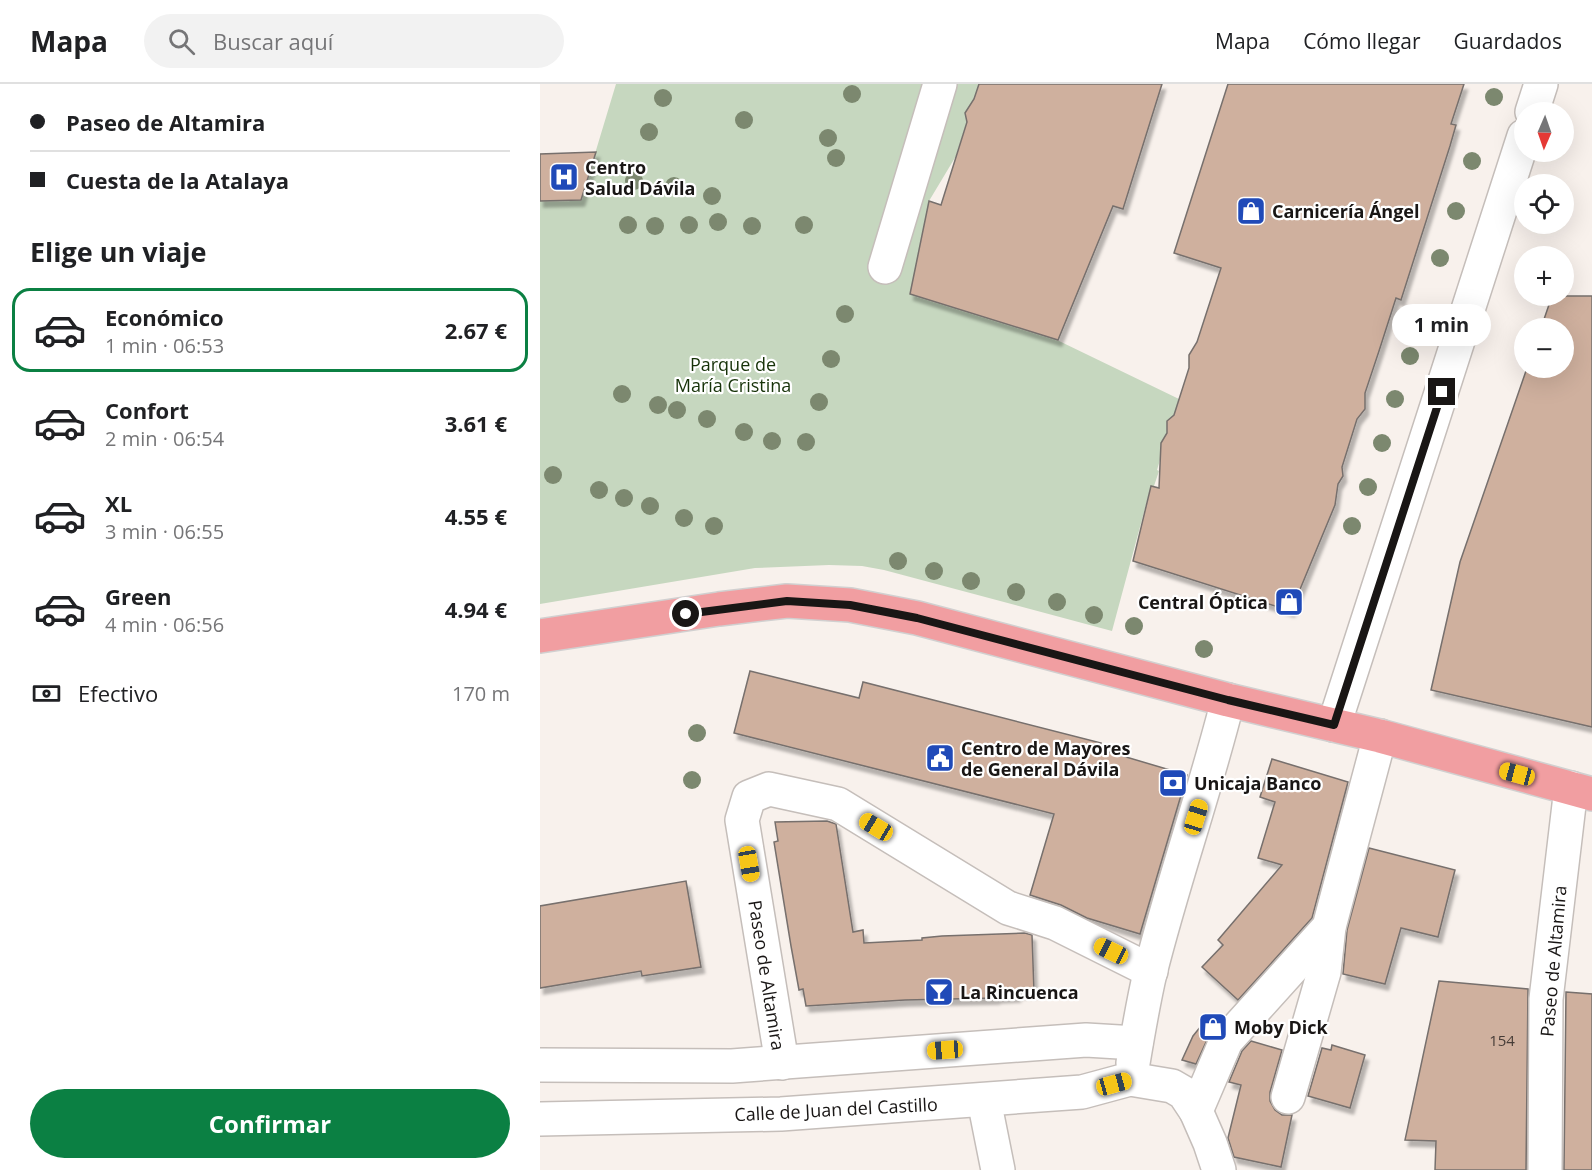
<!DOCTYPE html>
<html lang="es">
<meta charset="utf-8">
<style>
body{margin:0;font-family:"Open Sans",sans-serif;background:#f2f2f2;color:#202124;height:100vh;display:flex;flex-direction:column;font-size:22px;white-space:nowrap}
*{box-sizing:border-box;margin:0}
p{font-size:20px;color:#757577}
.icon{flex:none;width:33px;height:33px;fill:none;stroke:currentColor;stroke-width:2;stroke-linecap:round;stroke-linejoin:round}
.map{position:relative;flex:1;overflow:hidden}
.details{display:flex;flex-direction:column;background:#fff;width:540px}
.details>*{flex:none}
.top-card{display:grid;align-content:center;height:132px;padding:0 30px;background:#fff}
.needle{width:39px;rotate:182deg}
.fabs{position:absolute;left:974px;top:18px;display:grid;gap:12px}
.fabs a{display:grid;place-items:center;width:60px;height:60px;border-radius:50%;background:#fff;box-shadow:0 6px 24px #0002;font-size:30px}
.end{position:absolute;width:27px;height:27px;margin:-14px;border:8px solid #191615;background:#fff;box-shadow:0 0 0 3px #fff}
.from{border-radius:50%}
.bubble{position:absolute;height:42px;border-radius:21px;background:#fff;box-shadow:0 6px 24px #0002;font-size:20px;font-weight:700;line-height:42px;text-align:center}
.car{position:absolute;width:18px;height:36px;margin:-18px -9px;border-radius:8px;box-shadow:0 0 4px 2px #0007;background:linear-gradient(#f5c518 24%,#345 0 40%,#f5c518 0 76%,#345 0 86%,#f5c518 0)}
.top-card b{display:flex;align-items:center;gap:21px;height:57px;font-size:22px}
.top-card b+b{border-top:2px solid #e0e0e0}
.top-card i{width:15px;height:15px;background:#202124}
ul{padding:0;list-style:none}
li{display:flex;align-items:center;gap:18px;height:84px;margin:0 12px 9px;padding:0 18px;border:3px solid transparent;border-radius:18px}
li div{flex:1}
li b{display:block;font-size:22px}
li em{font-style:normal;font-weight:700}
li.current{border-color:#0b8043}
li>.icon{width:54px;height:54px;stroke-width:1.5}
h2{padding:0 30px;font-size:27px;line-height:72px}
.pay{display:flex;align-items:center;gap:15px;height:66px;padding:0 30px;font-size:22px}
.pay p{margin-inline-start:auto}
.primary-button{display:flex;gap:12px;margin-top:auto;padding:12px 30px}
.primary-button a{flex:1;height:69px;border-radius:36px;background:#0b8043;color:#fff;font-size:24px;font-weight:700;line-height:69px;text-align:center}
header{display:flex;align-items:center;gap:36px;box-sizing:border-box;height:84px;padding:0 30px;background:#fff;border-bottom:2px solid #e0e0e0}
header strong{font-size:28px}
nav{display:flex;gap:33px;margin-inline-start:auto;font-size:21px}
.search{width:420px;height:54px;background:#f2f2f2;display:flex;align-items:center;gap:15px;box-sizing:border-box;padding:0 21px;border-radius:33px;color:#757577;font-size:22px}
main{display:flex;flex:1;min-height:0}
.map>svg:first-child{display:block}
.green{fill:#c6d7bf}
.building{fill:#cfb09e;stroke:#77706d;stroke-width:1.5;filter:url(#shadow)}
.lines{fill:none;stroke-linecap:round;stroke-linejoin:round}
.minor-casing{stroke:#c5beba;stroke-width:36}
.major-casing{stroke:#d1d0d0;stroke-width:36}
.minor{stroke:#fff;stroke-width:33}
.major{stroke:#f19ea1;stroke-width:33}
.tree{fill:#7c886f}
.route{stroke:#191615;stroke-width:8}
.labels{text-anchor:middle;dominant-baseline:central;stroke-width:4.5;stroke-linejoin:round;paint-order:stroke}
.number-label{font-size:15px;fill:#463c37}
.poi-label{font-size:18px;font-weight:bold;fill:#191615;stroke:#fff;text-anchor:start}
.park-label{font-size:18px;fill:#163208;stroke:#fff}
.street-label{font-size:18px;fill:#191615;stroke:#fff}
</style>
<header>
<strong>Mapa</strong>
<div class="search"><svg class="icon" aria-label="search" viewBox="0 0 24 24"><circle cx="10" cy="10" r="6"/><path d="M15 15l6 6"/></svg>Buscar aquí</div>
<nav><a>Mapa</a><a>Cómo llegar</a><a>Guardados</a></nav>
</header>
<main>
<section class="details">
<div class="top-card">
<b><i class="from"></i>Paseo de Altamira</b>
<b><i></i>Cuesta de la Atalaya</b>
</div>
<h2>Elige un viaje</h2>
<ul>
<li class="current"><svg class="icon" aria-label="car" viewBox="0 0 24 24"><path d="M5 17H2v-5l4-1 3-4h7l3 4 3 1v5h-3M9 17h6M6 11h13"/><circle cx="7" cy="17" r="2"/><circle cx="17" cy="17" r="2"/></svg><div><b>Económico</b><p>1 min · 06:53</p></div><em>2.67 €</em></li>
<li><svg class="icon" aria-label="car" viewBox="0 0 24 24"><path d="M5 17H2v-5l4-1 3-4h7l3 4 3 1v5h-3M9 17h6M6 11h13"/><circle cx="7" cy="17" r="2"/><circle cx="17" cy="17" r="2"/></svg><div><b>Confort</b><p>2 min · 06:54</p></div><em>3.61 €</em></li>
<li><svg class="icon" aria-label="car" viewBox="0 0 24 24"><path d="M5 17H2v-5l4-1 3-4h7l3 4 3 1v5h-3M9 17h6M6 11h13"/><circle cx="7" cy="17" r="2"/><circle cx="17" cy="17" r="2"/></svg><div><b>XL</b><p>3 min · 06:55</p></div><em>4.55 €</em></li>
<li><svg class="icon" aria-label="car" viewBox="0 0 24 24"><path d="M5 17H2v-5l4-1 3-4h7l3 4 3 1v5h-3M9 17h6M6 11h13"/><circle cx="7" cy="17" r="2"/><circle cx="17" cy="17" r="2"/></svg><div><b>Green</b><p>4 min · 06:56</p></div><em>4.94 €</em></li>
</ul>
<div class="pay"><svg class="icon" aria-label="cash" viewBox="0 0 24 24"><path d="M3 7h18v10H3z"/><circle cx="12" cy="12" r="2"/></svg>Efectivo<p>170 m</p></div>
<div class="primary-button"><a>Confirmar</a></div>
</section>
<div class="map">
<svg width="1052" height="1086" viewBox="0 0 1052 1086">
<defs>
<filter id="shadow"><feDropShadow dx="3.5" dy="6" stdDeviation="1.5" flood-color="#0004"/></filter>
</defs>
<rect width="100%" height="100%" fill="#f8f1ec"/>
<!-- green -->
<path class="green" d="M76,0H439L433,18L426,28L427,37L416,72L389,117L374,190L375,191L370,209L517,256L639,315L634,331L628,336V349L621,358L622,369L617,386L619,387L614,402H611L572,547L344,486L322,482L289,481L215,484L0,520V117L41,116Z"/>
<!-- building -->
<g class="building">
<path d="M439,0H622L583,125L573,122L518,256L370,210L389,117L401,121L427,38L425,29L434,15Z"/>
<path d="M688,0H924L911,40L916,41L910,62L861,216L856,214L839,267L825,309V325L817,335L802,383L803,392L798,400L795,421L751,527L593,477L611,402L619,404L621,359L627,349V337L634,331L649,284V271L657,258L681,184L634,169Z"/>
<path d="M56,68L41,116L0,117V70Z"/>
<path d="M1012,212H1052V643L891,606L920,478L987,284H1023V244H1001Z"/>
<path d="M210,587L319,614L323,598L561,659L559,665L647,691L600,850L547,834L521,821L490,811L514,730L194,649Z"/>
<path d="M732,675L808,698L772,834L698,916L662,883L683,861L678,856L742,781L718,774L735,718L720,713Z"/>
<path d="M287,737L296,740L313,848L323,846L324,859L382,856V854L402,852L485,849L492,851L494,908L477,909V912L456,913V914L365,916L266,922L263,905L259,906L251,862L234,758L238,757L235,738Z"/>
<path d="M829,764L915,786L898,853L861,844L845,900L803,890L807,846Z"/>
<path d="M146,797L161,883L102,892L101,887L0,904V822Z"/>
<path d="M899,897L988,905L986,1086H895L896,1057L865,1056Z"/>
<path d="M1026,908L1052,910V1086H1024Z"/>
<path d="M661,942L672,945L656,980L642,976L653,952Z"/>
<path d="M711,957L742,966L730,1008V1017L735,1026L742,1031H752L741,1083L694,1073L688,1054L701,1001L689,998L702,967Z"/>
<path d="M792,961L825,971L810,1024L768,1012L782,964L791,966Z"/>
</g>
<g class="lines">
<!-- minor casing -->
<g class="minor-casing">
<g id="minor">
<path d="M992,28L1001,0"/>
<path d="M345,183L400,0"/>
<path d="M794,641L984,52"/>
<path d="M242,979L202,736L209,713L229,705L298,720L468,824L515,839L611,887"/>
<path d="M593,979C598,949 603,919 610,889C633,797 665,708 688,616"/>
<path d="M0,981L192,982L546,956L596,959"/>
<path d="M748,1013L784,888L789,843"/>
<path d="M444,1016L458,1086"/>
<path d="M656,1027L686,957L789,843L840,652"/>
<path d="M0,1035L241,1030L542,1008L590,995L632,1002L644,1009L656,1027L670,1059L679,1086"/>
<path d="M1005,1086L1006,915L1031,704"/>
</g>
</g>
<!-- major casing -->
<g class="major-casing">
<path id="major" d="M0,552L179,525L247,517L310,521L377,534L688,616L840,652L1052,710"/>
</g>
<!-- minor -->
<use href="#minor" class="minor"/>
<!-- major -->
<use href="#major" class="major"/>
</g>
<!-- trees -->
<g class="tree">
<circle cx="312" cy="10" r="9"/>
<circle cx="954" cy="13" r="9"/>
<circle cx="123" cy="14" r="9"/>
<circle cx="204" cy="36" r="9"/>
<circle cx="109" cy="48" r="9"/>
<circle cx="288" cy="54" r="9"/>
<circle cx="296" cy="74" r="9"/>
<circle cx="932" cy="77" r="9"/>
<circle cx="94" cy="97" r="9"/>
<circle cx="134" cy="102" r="9"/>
<circle cx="172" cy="112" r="9"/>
<circle cx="916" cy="127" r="9"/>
<circle cx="178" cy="138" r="9"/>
<circle cx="88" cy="141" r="9"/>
<circle cx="149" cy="141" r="9"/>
<circle cx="264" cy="141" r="9"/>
<circle cx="115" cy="142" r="9"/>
<circle cx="212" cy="142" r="9"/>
<circle cx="900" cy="174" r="9"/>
<circle cx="883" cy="229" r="9"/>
<circle cx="305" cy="230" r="9"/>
<circle cx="870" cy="272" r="9"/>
<circle cx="291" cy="275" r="9"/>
<circle cx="82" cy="310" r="9"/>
<circle cx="855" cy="315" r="9"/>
<circle cx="279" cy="318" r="9"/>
<circle cx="118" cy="321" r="9"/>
<circle cx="137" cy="326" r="9"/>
<circle cx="167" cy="335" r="9"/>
<circle cx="204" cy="348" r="9"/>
<circle cx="232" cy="357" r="9"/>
<circle cx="266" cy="358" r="9"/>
<circle cx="842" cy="359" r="9"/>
<circle cx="13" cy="391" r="9"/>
<circle cx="828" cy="403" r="9"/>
<circle cx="59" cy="406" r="9"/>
<circle cx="84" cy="414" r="9"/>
<circle cx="110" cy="422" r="9"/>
<circle cx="144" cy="434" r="9"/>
<circle cx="174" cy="442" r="9"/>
<circle cx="812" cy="442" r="9"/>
<circle cx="358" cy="477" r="9"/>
<circle cx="394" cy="487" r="9"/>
<circle cx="431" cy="497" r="9"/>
<circle cx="476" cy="508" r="9"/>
<circle cx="517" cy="518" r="9"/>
<circle cx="554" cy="531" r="9"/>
<circle cx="594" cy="542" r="9"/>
<circle cx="664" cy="565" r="9"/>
<circle cx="157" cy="649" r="9"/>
<circle cx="152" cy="696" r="9"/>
</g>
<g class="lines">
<!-- route -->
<path class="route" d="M146,530L247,517L310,521L377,534L688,616L794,641L902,308"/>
</g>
<!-- icons -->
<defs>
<g id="hospital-square" transform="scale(1.5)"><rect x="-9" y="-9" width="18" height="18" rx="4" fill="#204ab8" stroke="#fff"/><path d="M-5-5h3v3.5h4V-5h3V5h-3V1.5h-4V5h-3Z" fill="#fff"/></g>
<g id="shop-square" transform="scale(1.5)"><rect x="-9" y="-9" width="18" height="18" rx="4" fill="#204ab8" stroke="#fff"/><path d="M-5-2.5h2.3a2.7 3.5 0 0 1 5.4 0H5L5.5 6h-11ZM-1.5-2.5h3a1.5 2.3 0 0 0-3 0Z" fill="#fff"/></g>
<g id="civic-square" transform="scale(1.5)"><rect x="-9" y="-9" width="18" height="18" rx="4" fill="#204ab8" stroke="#fff"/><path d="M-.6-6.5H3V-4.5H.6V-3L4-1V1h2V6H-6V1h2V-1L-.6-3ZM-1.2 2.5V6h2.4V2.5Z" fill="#fff"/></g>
<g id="bank-square" transform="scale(1.5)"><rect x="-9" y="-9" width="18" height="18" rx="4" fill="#204ab8" stroke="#fff"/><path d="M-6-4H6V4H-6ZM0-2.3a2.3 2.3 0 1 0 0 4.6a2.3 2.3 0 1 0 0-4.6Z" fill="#fff"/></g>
<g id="bar-square" transform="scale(1.5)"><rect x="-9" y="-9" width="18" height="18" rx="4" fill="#204ab8" stroke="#fff"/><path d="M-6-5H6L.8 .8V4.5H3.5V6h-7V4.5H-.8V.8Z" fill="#fff"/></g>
</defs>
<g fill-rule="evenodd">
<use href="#hospital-square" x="24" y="93"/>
<use href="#shop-square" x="711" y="127"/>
<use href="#shop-square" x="749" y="518"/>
<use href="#civic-square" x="400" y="674"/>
<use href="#bank-square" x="633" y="699"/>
<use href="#bar-square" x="399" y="908"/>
<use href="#shop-square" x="673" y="943"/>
</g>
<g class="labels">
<!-- number labels -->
<g class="number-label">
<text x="962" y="956">154</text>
</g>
<!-- poi labels -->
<g class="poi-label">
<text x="45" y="83">Centro<tspan x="45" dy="21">Salud Dávila</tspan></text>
<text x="732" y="127">Carnicería Ángel</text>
<text x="728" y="518" text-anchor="end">Central Óptica</text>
<text x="421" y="664">Centro de Mayores<tspan x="421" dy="21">de General Dávila</tspan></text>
<text x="654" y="699">Unicaja Banco</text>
<text x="420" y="908">La Rincuenca</text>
<text x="694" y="943">Moby Dick</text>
</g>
<!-- park labels -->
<g class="park-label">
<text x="193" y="280">Parque de<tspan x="193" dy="21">María Cristina</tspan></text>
</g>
<!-- street labels -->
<g class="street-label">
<text transform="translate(1013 877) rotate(-85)">Paseo de Altamira</text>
<text transform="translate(227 891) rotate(81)">Paseo de Altamira</text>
<text transform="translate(296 1025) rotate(-3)">Calle de Juan del Castillo</text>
</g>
</g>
</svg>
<div class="fabs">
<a><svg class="needle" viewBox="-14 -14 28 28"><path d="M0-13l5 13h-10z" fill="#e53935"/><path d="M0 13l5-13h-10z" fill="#757577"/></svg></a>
<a><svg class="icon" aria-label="locate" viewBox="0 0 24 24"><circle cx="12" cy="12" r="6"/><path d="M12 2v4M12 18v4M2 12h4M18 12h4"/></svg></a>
<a>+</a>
<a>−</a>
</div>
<i class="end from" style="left:146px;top:530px"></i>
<i class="end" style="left:902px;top:308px"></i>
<div class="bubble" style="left:852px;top:220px;width:99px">1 min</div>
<i class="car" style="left:977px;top:690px;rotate:285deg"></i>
<i class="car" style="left:656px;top:733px;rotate:17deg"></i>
<i class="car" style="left:336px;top:743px;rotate:301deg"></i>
<i class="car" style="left:209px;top:780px;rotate:170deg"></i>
<i class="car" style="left:571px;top:867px;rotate:296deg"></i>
<i class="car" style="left:405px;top:966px;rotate:266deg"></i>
<i class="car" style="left:574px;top:1000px;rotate:75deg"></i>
</div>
</main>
